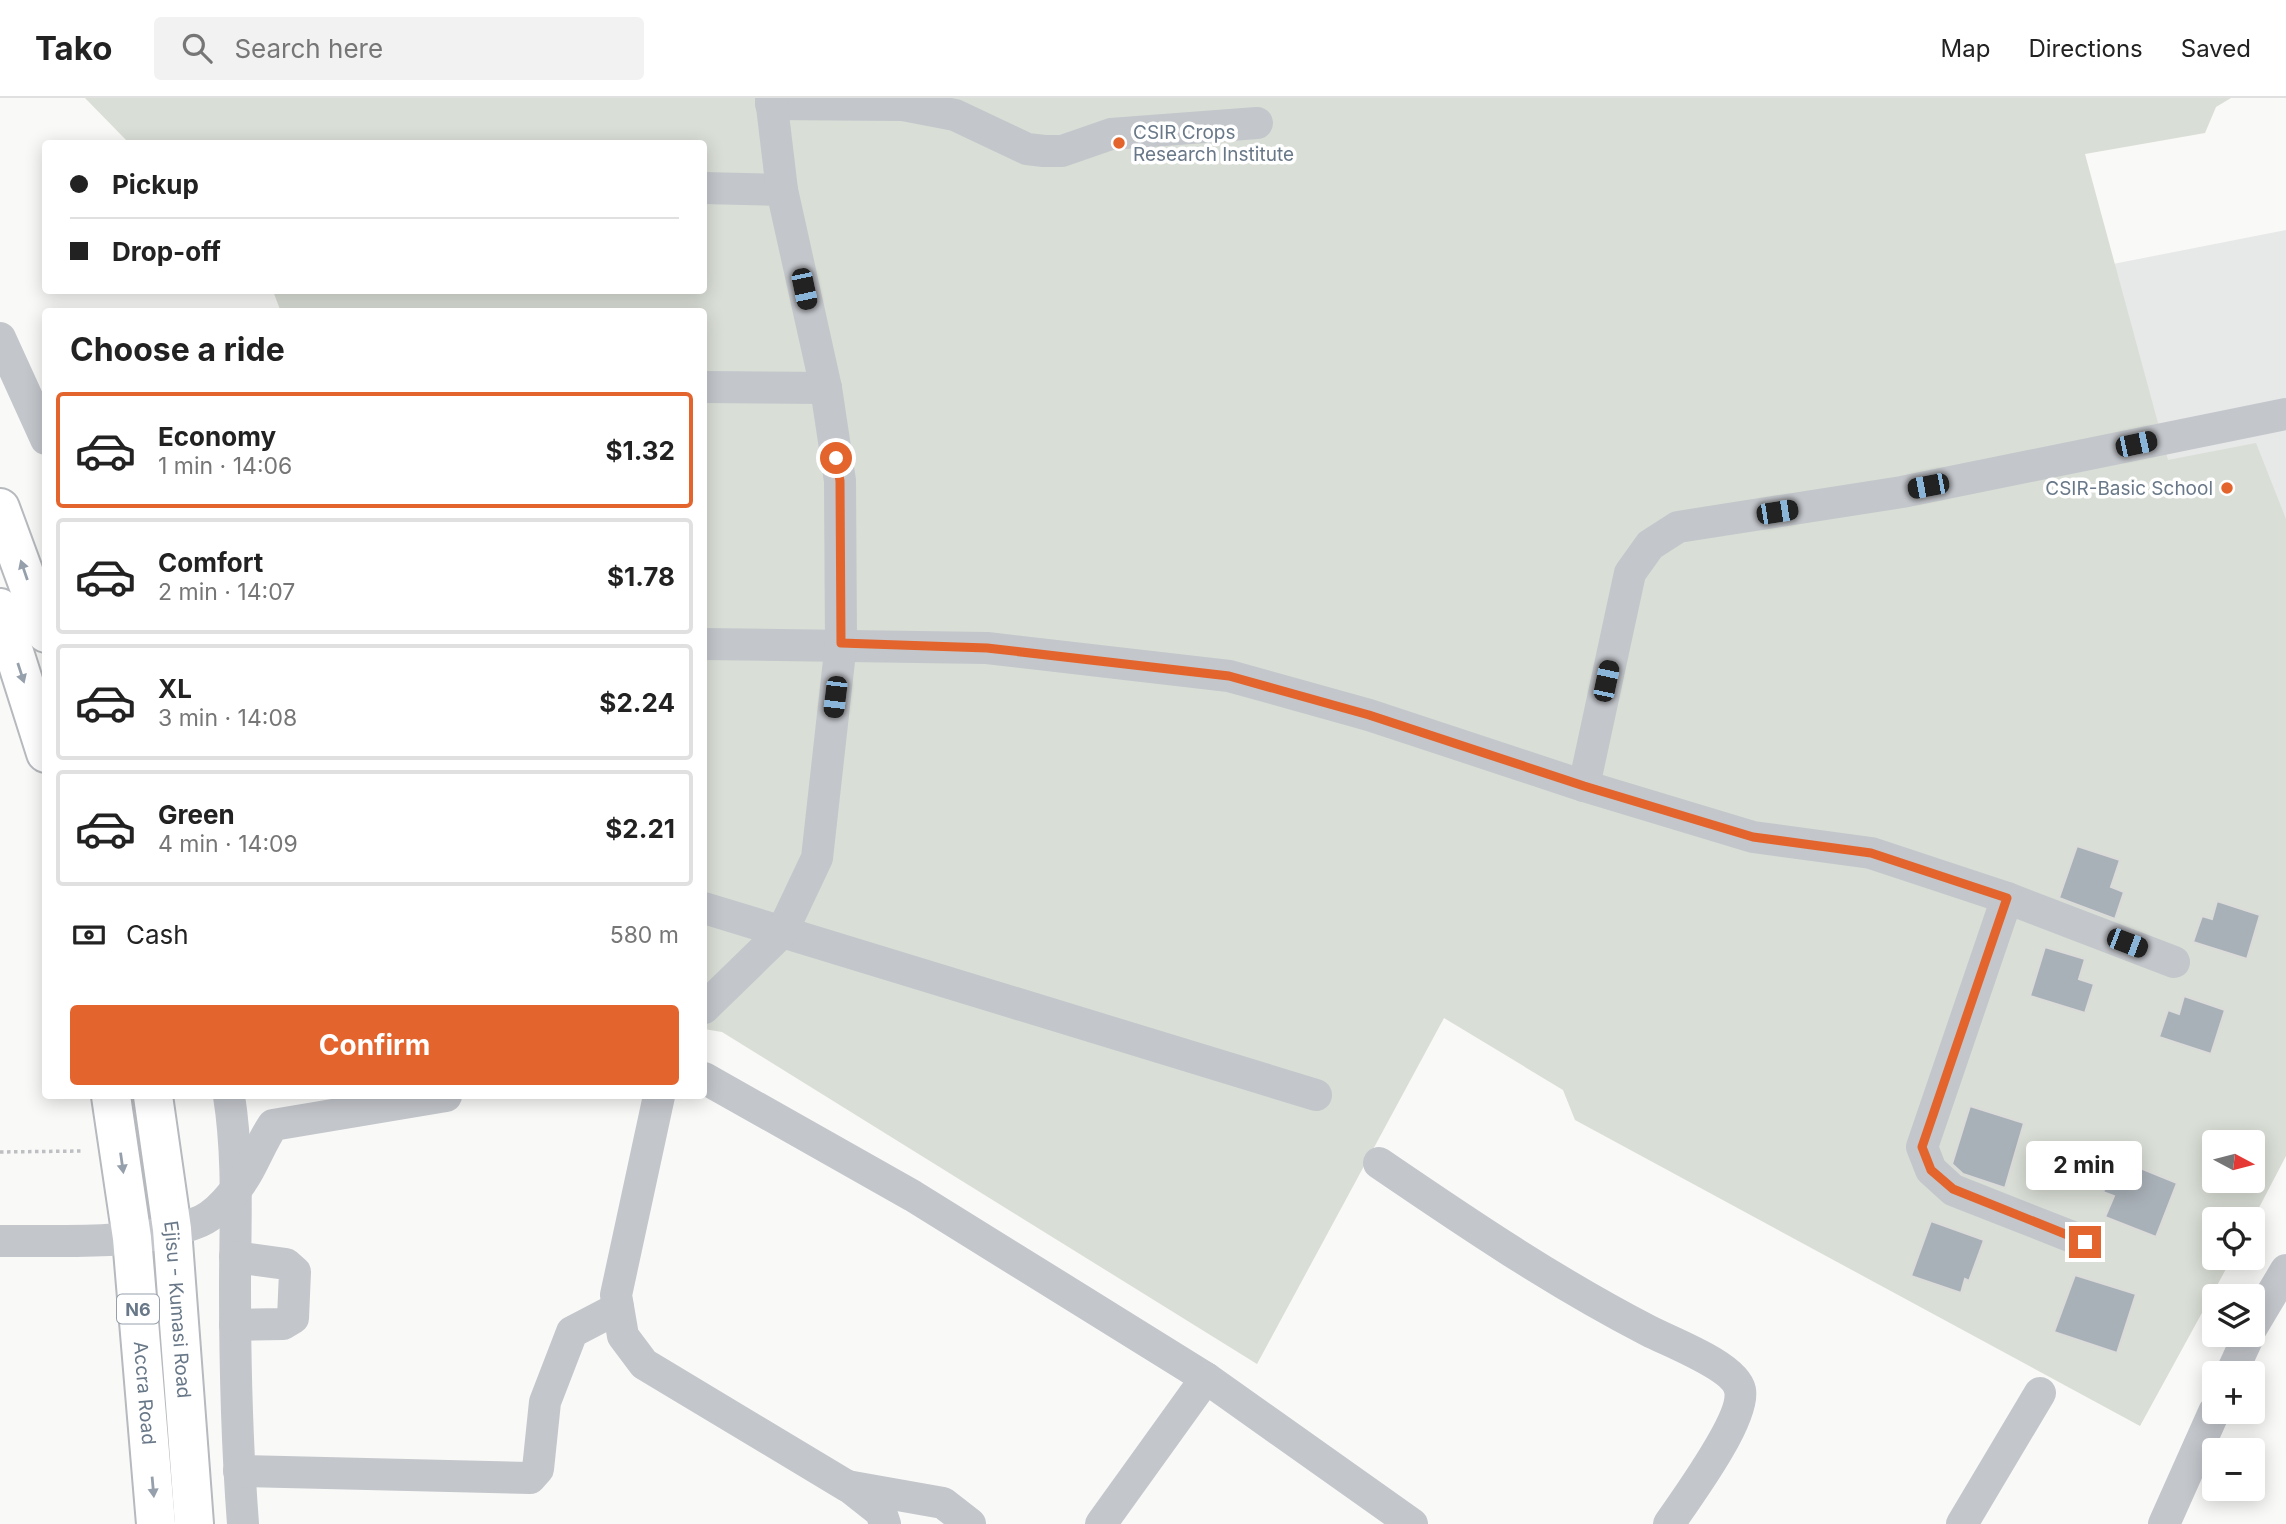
<!DOCTYPE html>
<meta charset="utf-8">
<style>
body{margin:0;font-family:Inter,sans-serif;background:#f2f2f2;color:#222;height:100vh;display:flex;flex-direction:column;font-size:26px;white-space:nowrap}
*{box-sizing:border-box;margin:0}
p{font-size:23px;color:#767676}
.icon{flex:none;width:38px;height:38px;fill:none;stroke:currentColor;stroke-width:2;stroke-linecap:round;stroke-linejoin:round}
.map{position:relative;flex:1;overflow:hidden}
.drawer{position:absolute;left:42px;top:210px;width:665px;height:791px;display:flex;flex-direction:column;background:#fff;border-radius:7px;box-shadow:0 4px 18px #0003}
.drawer>*{flex:none}
.hud{position:absolute;left:42px;top:42px;width:665px;height:154px;border-radius:7px;box-shadow:0 4px 18px #0003;display:grid;align-content:center;height:154px;padding:0 28px;background:#fff}
.needle{width:46px;rotate:97deg}
.buttons{position:absolute;left:2202px;top:1032px;display:grid;gap:14px}
.buttons a{display:grid;place-items:center;width:63px;height:63px;border-radius:7px;background:#fff;box-shadow:0 4px 18px #0003;font-size:35px}
.end{position:absolute;width:32px;height:32px;margin:-16px;border:9px solid #e3652d;background:#fff;box-shadow:0 0 0 4px #fff}
.from{border-radius:50%}
.bubble{position:absolute;height:49px;border-radius:7px;background:#fff;box-shadow:0 4px 18px #0003;font-size:23px;font-weight:700;line-height:49px;text-align:center}
.car{position:absolute;width:21px;height:42px;margin:-21px -10px;border-radius:9px;box-shadow:0 0 5px 2px #0007;background:linear-gradient(#222 24%,#8ab4d8 0 40%,#222 0 76%,#8ab4d8 0 86%,#222 0)}
.hud b{display:flex;align-items:center;gap:24px;height:66px;font-size:26px}
.hud b+b{border-top:2px solid #e0e0e0}
.hud i{width:18px;height:18px;background:#222}
ul{padding:0;list-style:none}
li{display:flex;align-items:center;gap:21px;height:116px;margin:0 14px 10px;padding:0 14px;border:4px solid #e0e0e0;border-radius:7px}
li div{flex:1}
li b{display:block;font-size:26px}
li em{font-style:normal;font-weight:700}
li.selected{border-color:#e3652d}
li>.icon{width:63px;height:63px;stroke-width:1.5}
h2{padding:0 28px;font-size:32px;line-height:84px}
.pay{display:flex;align-items:center;gap:18px;height:77px;padding:0 28px;font-size:26px}
.pay p{margin-inline-start:auto}
.action{display:flex;gap:14px;margin-top:auto;padding:14px 28px}
.action a{flex:1;height:80px;border-radius:7px;background:#e3652d;color:#fff;font-size:28px;font-weight:700;line-height:80px;text-align:center}
header{display:flex;align-items:center;gap:42px;box-sizing:border-box;height:98px;padding:0 35px;background:#fff;border-bottom:2px solid #e0e0e0}
header strong{font-size:33px}
nav{display:flex;gap:38px;margin-inline-start:auto;font-size:24px}
.search{width:490px;height:63px;background:#f2f2f2;display:flex;align-items:center;gap:18px;box-sizing:border-box;padding:0 24px;border-radius:7px;color:#767676;font-size:26px}
.map>svg:first-child{display:block}
.built{fill:#e7e8e8}
.green{fill:#d9ded6;fill-rule:evenodd}
.building{fill:#a9b1b8;stroke:#dbdbd9;stroke-width:2}
.lines{fill:none;stroke-linecap:round;stroke-linejoin:round}
.highway-casing{stroke:#b6b9bd;stroke-width:42}
.path{stroke:#bdbfc2;stroke-width:3.5;stroke-dasharray:3.5 3.5;stroke-linecap:butt}
.minor{stroke:#c3c6cb;stroke-width:32}
.highway{stroke:#fff;stroke-width:38}
.oneway{fill:#96a0ac}
.route{stroke:#e3652d;stroke-width:9}
.poi-dot{fill:#e3652d;stroke:#fff;stroke-width:2.5}
.labels{text-anchor:middle;dominant-baseline:central;stroke-width:7;stroke-linejoin:round;paint-order:stroke}
.shield{fill:#fff;stroke:#96a0ac;stroke-width:2}
.shield-label{font-size:18px;font-weight:bold;fill:#697888}
.poi-label{font-size:19px;fill:#697888;stroke:#fff;text-anchor:start}
.street-label{font-size:19px;fill:#697888;stroke:#fff}
</style>
<header>
<strong>Tako</strong>
<div class="search"><svg class="icon" aria-label="search" viewBox="0 0 24 24"><circle cx="10" cy="10" r="6"/><path d="M15 15l6 6"/></svg>Search here</div>
<nav><a>Map</a><a>Directions</a><a>Saved</a></nav>
</header>
<div class="map">
<svg width="2286" height="1426" viewBox="0 0 2286 1426">
<rect width="100%" height="100%" fill="#f9f9f7"/>
<!-- built -->
<path class="built" d="M2286,132V612L2232,627L2108,167Z"/>
<!-- green -->
<path class="green" d="M85,0H2231L2216,9L2205,35L2085,56L2168,362L2256,345L2286,421V1058L2252,1123L2214,1122V1160H2232L2140,1328L1575,1022L1563,992L1444,920L1257,1266L722,934L704,931V214H281L273,193L704,192V46L129,45ZM2214,1045H2252V1083H2214Z"/>
<!-- building -->
<g class="building">
<path d="M2077,748L2120,762L2111,789L2124,794L2115,821L2059,800Z"/>
<path d="M2217,803L2260,817L2247,861L2193,844L2202,818L2212,821Z"/>
<path d="M2045,849L2085,861L2079,881L2094,886L2085,915L2030,898Z"/>
<path d="M2184,898L2225,912L2211,956L2159,939L2168,912L2179,916Z"/>
<path d="M1970,1008L2024,1025L2005,1090L1963,1076L1952,1066Z"/>
<path d="M2123,1063L2177,1085L2156,1139L2105,1119L2114,1098L2103,1094L2110,1078L2116,1080Z"/>
<path d="M1931,1123L1984,1142L1969,1183L1965,1181L1961,1195L1911,1178Z"/>
<path d="M2075,1177L2136,1196L2117,1255L2054,1234Z"/>
</g>
<g class="lines">
<!-- highway casing -->
<g class="highway-casing">
<g id="highway">
<path d="M0,410L46,535"/>
<path d="M0,510L46,655"/>
<path id="s1" d="M111,998L132,1140L156,1426"/>
<path id="s2" d="M153,998L172,1131L194,1426"/>
</g>
</g>
<!-- path -->
<path class="path" d="M0,1054L81,1053"/>
<!-- minor -->
<g class="minor">
<path d="M771,6L903,7L955,17L1027,51L1044,53H1062L1111,36L1257,25"/>
<path d="M704,90L782,92"/>
<path d="M0,240L46,341"/>
<path d="M704,289L826,290"/>
<path d="M704,546L987,550L1229,578L1369,617L1584,688L1753,739L1871,755L2007,800L2174,864"/>
<path d="M1584,688L1630,475L1650,447L1678,429L1902,394L2286,316"/>
<path d="M2007,800L1922,1049L1931,1072L1953,1092L2085,1144"/>
<path d="M704,810L1316,997"/>
<path d="M704,910L782,834L817,760L841,545L840,383L826,290L782,92L771,0"/>
<path d="M704,980L913,1098L1206,1280L1412,1426"/>
<path d="M229,998C239,1061 235,1126 235,1190C235,1269 237,1347 243,1426"/>
<path d="M659,998L616,1197L623,1238L644,1266L847,1388L943,1405L970,1426"/>
<path d="M1379,1065C1467,1125 1554,1184 1649,1233C1670,1244 1735,1268 1740,1292C1746,1320 1686,1401 1669,1426"/>
<path d="M0,1143C65,1142 140,1149 201,1123C212,1118 225,1105 233,1095C251,1075 258,1049 273,1027L446,998"/>
<path d="M235,1227L283,1226L293,1220L295,1174L286,1166L235,1159"/>
<path d="M2252,1229L2286,1172"/>
<path d="M2231,1276L2249,1237"/>
<path d="M239,1373L530,1380L538,1371L545,1304L572,1234L618,1210"/>
<path d="M848,1388L881,1414L885,1426"/>
<path d="M1101,1426L1206,1280"/>
<path d="M1962,1426L2040,1295"/>
<path d="M2164,1426L2214,1314"/>
</g>
<!-- highway -->
<use href="#highway" class="highway"/>
</g>
<!-- one-way arrows -->
<defs><path id="oneway-solid" d="M-6-.8H1V-3.2L6.5 0L1 3.2V.8H-6Z" transform="scale(1.75)"/></defs>
<g class="oneway">
<use href="#oneway-solid" transform="translate(24 472) rotate(-109)"/>
<use href="#oneway-solid" transform="translate(21 575) rotate(72)"/>
<use href="#oneway-solid" transform="translate(122 1065) rotate(82)"/>
<use href="#oneway-solid" transform="translate(153 1389) rotate(85)"/>
</g>
<g class="lines">
<!-- route -->
<path class="route" d="M836,360L840,383L841,545L987,550L1229,578L1369,617L1584,688L1753,739L1871,755L2007,800L1922,1049L1931,1072L1953,1091L2085,1144"/>
</g>
<!-- markers -->
<g class="poi-dot">
<circle cx="1119" cy="45" r="7"/>
<circle cx="2227" cy="390" r="7"/>
</g>
<g class="labels">
<!-- shield labels -->
<rect class="shield" x="117" y="1196.5" width="42" height="29" rx="5"/>
<g class="shield-label">
<text x="138" y="1211">N6</text>
</g>
<!-- poi labels -->
<g class="poi-label">
<text x="1133" y="34">CSIR Crops<tspan x="1133" dy="22">Research Institute</tspan></text>
<text x="2213" y="390" text-anchor="end">CSIR-Basic School</text>
</g>
<!-- street labels -->
<g class="street-label">
<text stroke="none"><textPath href="#s2" startOffset="215">Ejisu - Kumasi Road</textPath></text>
<text stroke="none"><textPath href="#s1" startOffset="299">Accra Road</textPath></text>
</g>
</g>
</svg>
<div class="buttons">
<a><svg class="needle" viewBox="-14 -14 28 28"><path d="M0-13l5 13h-10z" fill="#e53935"/><path d="M0 13l5-13h-10z" fill="#767676"/></svg></a>
<a><svg class="icon" aria-label="locate" viewBox="0 0 24 24"><circle cx="12" cy="12" r="6"/><path d="M12 2v4M12 18v4M2 12h4M18 12h4"/></svg></a>
<a><svg class="icon" aria-label="layers" viewBox="0 0 24 24"><path d="M12 4l9 5-9 5-9-5zM3 14l9 5 9-5"/></svg></a>
<a>+</a>
<a>−</a>
</div>
<i class="end from" style="left:836px;top:360px"></i>
<i class="end" style="left:2085px;top:1144px"></i>
<div class="bubble" style="left:2026px;top:1043px;width:116px">2 min</div>
<i class="car" style="left:804px;top:191px;rotate:168deg"></i>
<i class="car" style="left:2136px;top:346px;rotate:78deg"></i>
<i class="car" style="left:1928px;top:388px;rotate:259deg"></i>
<i class="car" style="left:1777px;top:414px;rotate:81deg"></i>
<i class="car" style="left:1606px;top:583px;rotate:12deg"></i>
<i class="car" style="left:835px;top:599px;rotate:187deg"></i>
<i class="car" style="left:2127px;top:845px;rotate:111deg"></i>
<div class="hud">
<b><i class="from"></i>Pickup</b>
<b><i></i>Drop-off</b>
</div>
<section class="drawer">
<h2>Choose a ride</h2>
<ul>
<li class="selected"><svg class="icon" aria-label="car" viewBox="0 0 24 24"><path d="M5 17H2v-5l4-1 3-4h7l3 4 3 1v5h-3M9 17h6M6 11h13"/><circle cx="7" cy="17" r="2"/><circle cx="17" cy="17" r="2"/></svg><div><b>Economy</b><p>1 min · 14:06</p></div><em>$1.32</em></li>
<li><svg class="icon" aria-label="car" viewBox="0 0 24 24"><path d="M5 17H2v-5l4-1 3-4h7l3 4 3 1v5h-3M9 17h6M6 11h13"/><circle cx="7" cy="17" r="2"/><circle cx="17" cy="17" r="2"/></svg><div><b>Comfort</b><p>2 min · 14:07</p></div><em>$1.78</em></li>
<li><svg class="icon" aria-label="car" viewBox="0 0 24 24"><path d="M5 17H2v-5l4-1 3-4h7l3 4 3 1v5h-3M9 17h6M6 11h13"/><circle cx="7" cy="17" r="2"/><circle cx="17" cy="17" r="2"/></svg><div><b>XL</b><p>3 min · 14:08</p></div><em>$2.24</em></li>
<li><svg class="icon" aria-label="car" viewBox="0 0 24 24"><path d="M5 17H2v-5l4-1 3-4h7l3 4 3 1v5h-3M9 17h6M6 11h13"/><circle cx="7" cy="17" r="2"/><circle cx="17" cy="17" r="2"/></svg><div><b>Green</b><p>4 min · 14:09</p></div><em>$2.21</em></li>
</ul>
<div class="pay"><svg class="icon" aria-label="cash" viewBox="0 0 24 24"><path d="M3 7h18v10H3z"/><circle cx="12" cy="12" r="2"/></svg>Cash<p>580 m</p></div>
<div class="action"><a>Confirm</a></div>
</section>
</div>
